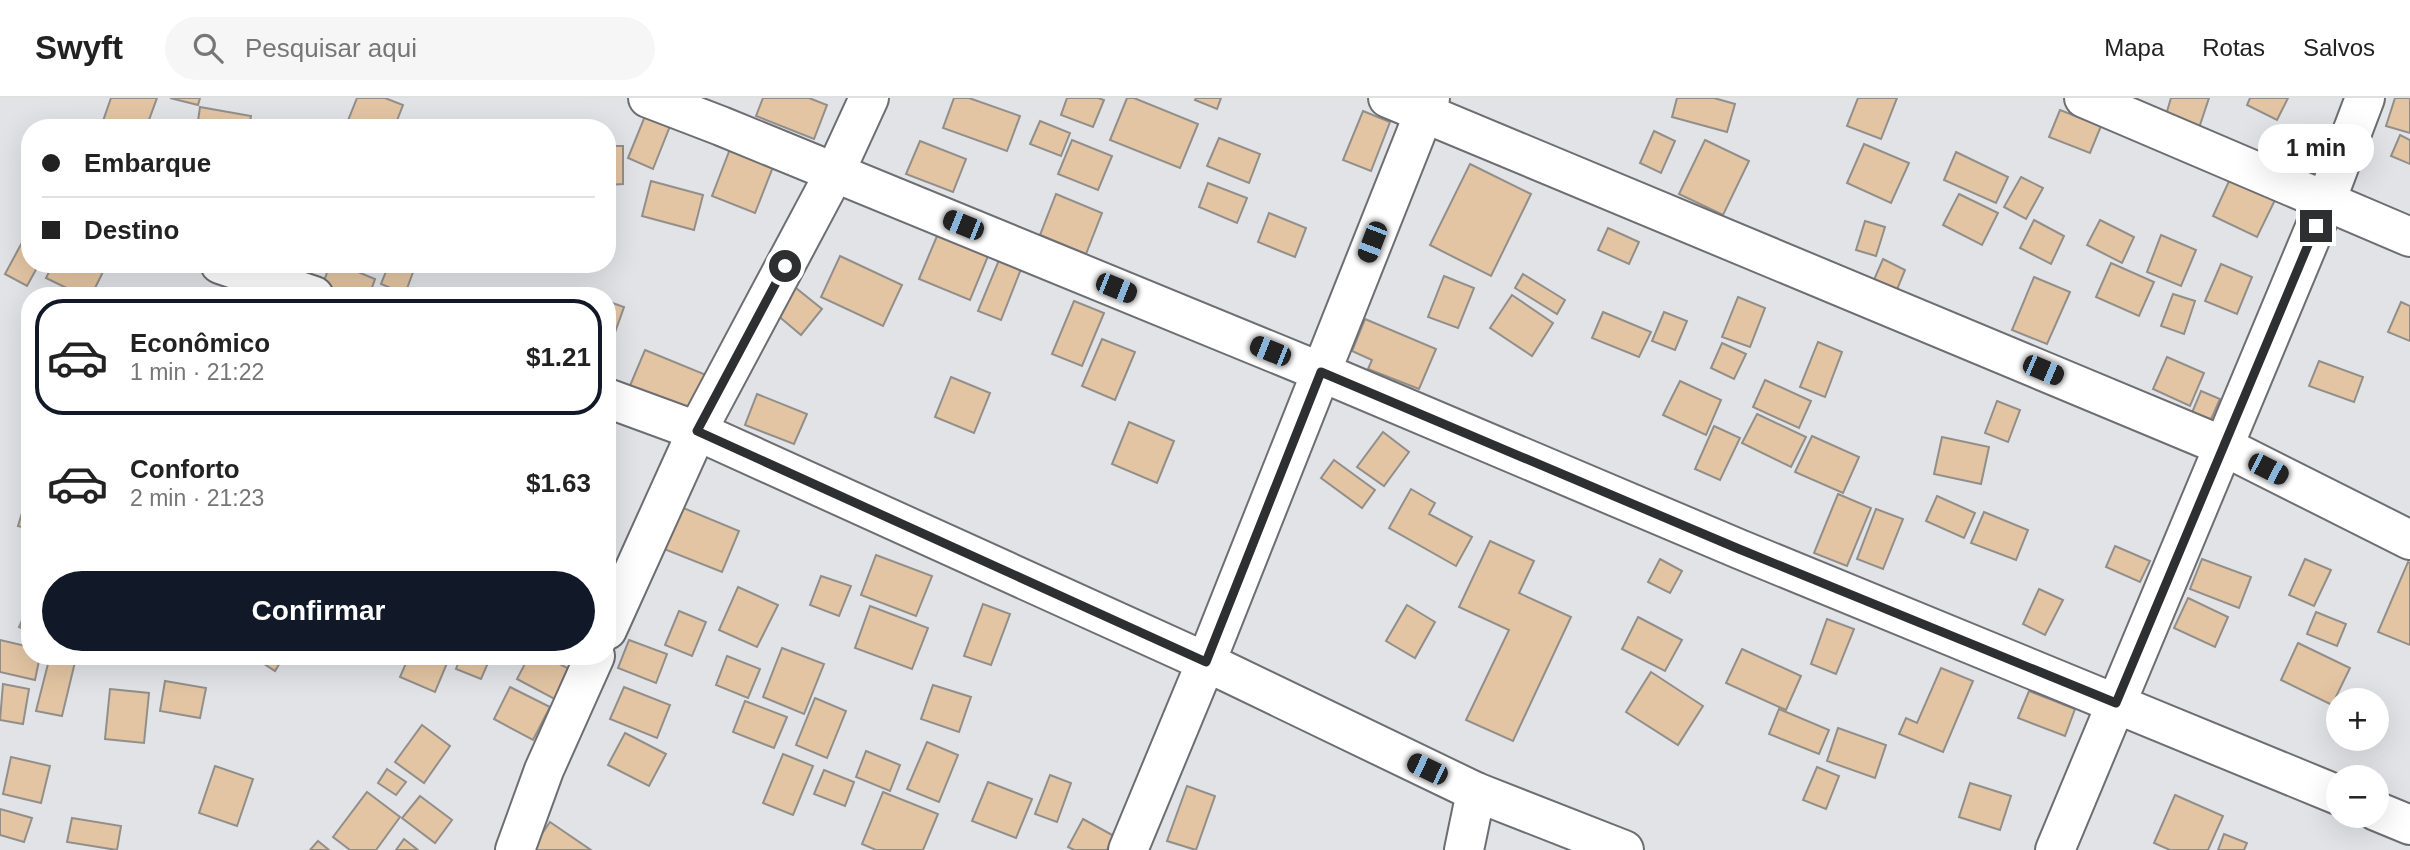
<!DOCTYPE html>
<html lang="pt">
<meta charset="utf-8">
<style>
body{margin:0;font-family:Arial,sans-serif;background:#f6f6f6;color:#222;height:100vh;display:flex;flex-direction:column;font-size:26px;white-space:nowrap}
*{box-sizing:border-box;margin:0}
p{font-size:23px;color:#767676}
.icon{flex:none;width:38px;height:38px;fill:none;stroke:currentColor;stroke-width:2;stroke-linecap:round;stroke-linejoin:round}
.map{position:relative;flex:1;overflow:hidden}
.drawer{position:absolute;left:21px;top:189px;width:595px;height:378px;display:flex;flex-direction:column;background:#fff;border-radius:28px;box-shadow:0 7px 28px #0002}
.drawer>*{flex:none}
.guide{position:absolute;left:21px;top:21px;width:595px;height:154px;border-radius:28px;box-shadow:0 7px 28px #0002;display:grid;align-content:center;height:154px;padding:0 21px;background:#fff}
.fabs{position:absolute;left:2326px;top:590px;display:grid;gap:14px}
.fabs a{display:grid;place-items:center;width:63px;height:63px;border-radius:50%;background:#fff;box-shadow:0 7px 28px #0002;font-size:35px}
.end{position:absolute;width:32px;height:32px;margin:-16px;border:9px solid #2e2f31;background:#fff;box-shadow:0 0 0 4px #fff}
.from{border-radius:50%}
.bubble{position:absolute;height:49px;border-radius:24px;background:#fff;box-shadow:0 7px 28px #0002;font-size:23px;font-weight:800;line-height:49px;text-align:center}
.car{position:absolute;width:21px;height:42px;margin:-21px -10px;border-radius:9px;box-shadow:0 0 5px 2px #0007;background:linear-gradient(#222 24%,#8ab4d8 0 40%,#222 0 76%,#8ab4d8 0 86%,#222 0)}
.guide b{display:flex;align-items:center;gap:24px;height:66px;font-size:26px}
.guide b+b{border-top:2px solid #e0e0e0}
.guide i{width:18px;height:18px;background:#222}
ul{padding:12px 0 0;list-style:none}
li{display:flex;align-items:center;gap:21px;height:116px;margin:0 14px 10px;padding:0 7px;border:4px solid transparent;border-radius:28px}
li div{flex:1}
li b{display:block;font-size:26px}
li em{font-style:normal;font-weight:800}
li.on{border-color:#111827}
li>.icon{width:63px;height:63px;stroke-width:1.5}
.cta{display:flex;gap:14px;margin-top:auto;padding:14px 21px}
.cta a{flex:1;height:80px;border-radius:42px;background:#111827;color:#fff;font-size:28px;font-weight:800;line-height:80px;text-align:center}
header{display:flex;align-items:center;gap:42px;box-sizing:border-box;height:98px;padding:0 35px;background:#fff;border-bottom:2px solid #e0e0e0}
header strong{font-size:33px}
nav{display:flex;gap:38px;margin-inline-start:auto;font-size:24px}
.search{width:490px;height:63px;background:#f6f6f6;display:flex;align-items:center;gap:18px;box-sizing:border-box;padding:0 24px;border-radius:38px;color:#767676;font-size:26px}
.map>svg:first-child{display:block}
.building{fill:#e3c5a3;stroke:#928f8b;stroke-width:2}
.lines{fill:none;stroke-linecap:round;stroke-linejoin:round}
.minor-casing{stroke:#6d6e72;stroke-width:42}
.minor{stroke:#fff;stroke-width:38}
.route{stroke:#2e2f31;stroke-width:9}
</style>
<header>
<strong>Swyft</strong>
<div class="search"><svg class="icon" aria-label="search" viewBox="0 0 24 24"><circle cx="10" cy="10" r="6"/><path d="M15 15l6 6"/></svg>Pesquisar aqui</div>
<nav><a>Mapa</a><a>Rotas</a><a>Salvos</a></nav>
</header>
<div class="map">
<svg width="2410" height="752" viewBox="0 0 2410 752">
<rect width="100%" height="100%" fill="#e1e3e7"/>
<!-- building -->
<g class="building">
<path d="M111,0H157L146,30H122L103,23Z"/>
<path d="M170,0H200L198,7Z"/>
<path d="M357,0H385L403,7L394,30H345Z"/>
<path d="M763,0H809L827,7L814,41L756,18Z"/>
<path d="M954,0H969L1020,18L1007,53L943,30Z"/>
<path d="M1067,0H1098L1104,2L1093,29L1061,17Z"/>
<path d="M1127,0H1134L1198,26L1180,70L1110,42Z"/>
<path d="M1196,0H1221L1217,11L1195,2Z"/>
<path d="M1677,0H1714L1735,6L1727,34L1672,19Z"/>
<path d="M1858,0H1897L1881,41L1847,28Z"/>
<path d="M2171,0H2209L2199,30L2165,20Z"/>
<path d="M2250,0H2288L2277,22L2247,7Z"/>
<path d="M2395,0H2410V35L2386,28Z"/>
<path d="M200,9L251,18L249,30H197Z"/>
<path d="M2060,12L2101,28L2090,55L2049,39Z"/>
<path d="M1363,13L1390,24L1371,73L1343,62Z"/>
<path d="M645,18L670,28L653,71L628,60Z"/>
<path d="M1040,23L1070,35L1061,58L1030,46Z"/>
<path d="M1654,33L1675,43L1661,75L1640,65Z"/>
<path d="M2400,37L2410,42V66L2391,58Z"/>
<path d="M1219,40L1260,56L1249,85L1207,68Z"/>
<path d="M1072,42L1112,58L1098,92L1058,76Z"/>
<path d="M1705,42L1749,63L1723,117L1679,96Z"/>
<path d="M920,43L966,61L953,94L906,76Z"/>
<path d="M1864,46L1909,65L1891,105L1847,85Z"/>
<path d="M607,48H623V86L607,87Z"/>
<path d="M730,51L773,69L755,115L712,98Z"/>
<path d="M1956,54L2008,79L1996,105L1944,82Z"/>
<path d="M1470,66L1531,96L1491,178L1430,147Z"/>
<path d="M2021,79L2043,90L2026,121L2004,109Z"/>
<path d="M2230,81L2275,102L2257,139L2213,118Z"/>
<path d="M651,83L703,97L694,132L642,118Z"/>
<path d="M1208,85L1247,100L1237,125L1199,109Z"/>
<path d="M1056,96L1102,115L1086,156L1040,137Z"/>
<path d="M1959,96L1998,115L1982,147L1943,127Z"/>
<path d="M1269,115L1306,130L1295,159L1258,144Z"/>
<path d="M2034,122L2064,138L2051,166L2020,150Z"/>
<path d="M2100,122L2134,139L2122,165L2087,147Z"/>
<path d="M1865,123L1885,129L1876,158L1856,152Z"/>
<path d="M1608,130L1639,144L1629,166L1598,152Z"/>
<path d="M2161,137L2196,152L2181,188L2147,174Z"/>
<path d="M937,138L988,158L970,202L919,181Z"/>
<path d="M25,139L30,142V166H39L27,188L5,176Z"/>
<path d="M840,158L902,187L883,228L821,199Z"/>
<path d="M1883,161L1905,172L1896,194L1873,184Z"/>
<path d="M999,162L1021,171L1001,222L978,213Z"/>
<path d="M2111,165L2154,184L2139,218L2096,199Z"/>
<path d="M53,166H107L91,198H83L46,180Z"/>
<path d="M330,166H339L375,181L369,198H353L323,186Z"/>
<path d="M389,166H416L405,196L381,186Z"/>
<path d="M2221,166L2252,179L2237,216L2205,203Z"/>
<path d="M1523,176L1565,202L1557,216L1515,190Z"/>
<path d="M1444,178L1474,190L1458,230L1428,219Z"/>
<path d="M2034,179L2070,194L2047,246L2012,232Z"/>
<path d="M791,186L822,211L801,237L770,211Z"/>
<path d="M2173,196L2195,203L2184,236L2161,228Z"/>
<path d="M1512,197L1553,225L1532,258L1490,230Z"/>
<path d="M1738,199L1765,210L1750,249L1722,239Z"/>
<path d="M607,203L624,209L607,257Z"/>
<path d="M1074,203L1104,215L1082,268L1052,256Z"/>
<path d="M2401,204L2410,208V243L2388,234Z"/>
<path d="M1603,214L1651,234L1639,259L1592,240Z"/>
<path d="M1664,214L1687,223L1675,252L1652,243Z"/>
<path d="M1365,221L1436,251L1419,291L1368,271L1372,262L1352,253Z"/>
<path d="M1102,241L1135,254L1115,302L1082,288Z"/>
<path d="M1818,244L1842,254L1825,299L1800,289Z"/>
<path d="M1722,245L1746,256L1734,281L1711,270Z"/>
<path d="M645,252L711,279L696,317L629,290Z"/>
<path d="M2167,259L2204,275L2190,308L2153,291Z"/>
<path d="M2319,263L2363,279L2354,304L2309,288Z"/>
<path d="M951,279L990,295L974,335L935,319Z"/>
<path d="M1765,282L1811,303L1799,330L1753,309Z"/>
<path d="M1680,283L1721,302L1706,337L1663,317Z"/>
<path d="M2201,293L2220,301L2209,326L2191,317Z"/>
<path d="M757,296L807,316L794,346L745,327Z"/>
<path d="M1997,303L2020,312L2008,344L1985,335Z"/>
<path d="M1757,316L1806,339L1791,369L1742,345Z"/>
<path d="M1129,324L1174,343L1157,385L1112,366Z"/>
<path d="M1714,328L1740,340L1720,382L1695,371Z"/>
<path d="M1383,334L1409,354L1384,388L1357,369Z"/>
<path d="M1812,338L1859,359L1843,395L1795,374Z"/>
<path d="M1942,339L1989,349L1981,386L1934,376Z"/>
<path d="M1334,362L1375,392L1362,410L1321,380Z"/>
<path d="M30,389V431L18,428Z"/>
<path d="M1411,391L1435,405L1429,416L1472,439L1456,468L1389,430Z"/>
<path d="M1838,396L1871,410L1847,468L1814,455Z"/>
<path d="M1937,398L1975,415L1964,440L1926,423Z"/>
<path d="M681,409L739,433L722,474L664,451Z"/>
<path d="M1876,411L1903,421L1883,471L1857,461Z"/>
<path d="M1984,414L2028,432L2016,462L1971,445Z"/>
<path d="M1490,443L1534,463L1519,495L1571,519L1513,643L1466,622L1509,532L1459,509Z"/>
<path d="M2115,448L2150,463L2140,484L2106,469Z"/>
<path d="M876,457L932,478L916,518L861,497Z"/>
<path d="M1660,461L1682,473L1670,495L1648,484Z"/>
<path d="M2202,461L2251,479L2239,510L2190,491Z"/>
<path d="M2305,461L2331,472L2314,508L2289,497Z"/>
<path d="M2408,464L2410,465V547L2378,534Z"/>
<path d="M821,478L851,488L839,518L810,507Z"/>
<path d="M738,489L778,507L757,549L719,532Z"/>
<path d="M2039,491L2063,502L2045,537L2023,526Z"/>
<path d="M2188,500L2228,519L2215,549L2174,530Z"/>
<path d="M30,505V534L19,529Z"/>
<path d="M983,506L1010,516L991,567L964,558Z"/>
<path d="M1407,507L1435,524L1415,560L1386,543Z"/>
<path d="M870,508L928,530L912,571L855,550Z"/>
<path d="M679,513L706,524L692,558L665,547Z"/>
<path d="M2316,514L2346,526L2337,548L2307,536Z"/>
<path d="M1638,519L1682,542L1665,573L1622,551Z"/>
<path d="M1827,521L1854,531L1836,576L1811,566Z"/>
<path d="M0,542L30,549V558H40L35,582L0,574Z"/>
<path d="M629,542L667,556L656,585L618,570Z"/>
<path d="M2298,545L2350,570L2332,607L2281,582Z"/>
<path d="M782,550L824,566L804,616L763,599Z"/>
<path d="M1742,551L1801,578L1786,612L1726,585Z"/>
<path d="M50,558L75,564L62,618L36,613Z"/>
<path d="M252,558H284L275,573Z"/>
<path d="M409,558H450L435,594L400,579Z"/>
<path d="M461,558H491L481,581L456,571Z"/>
<path d="M529,558H544L579,576L564,606L517,581Z"/>
<path d="M727,558L760,571L748,600L716,587Z"/>
<path d="M1941,570L1973,583L1943,654L1899,636L1906,620L1917,625Z"/>
<path d="M1651,574L1703,608L1678,647L1626,614Z"/>
<path d="M165,583L206,590L200,620L160,613Z"/>
<path d="M3,586L29,591L23,626L0,622Z"/>
<path d="M933,587L971,599L959,634L921,621Z"/>
<path d="M510,589L550,609L533,642L494,621Z"/>
<path d="M624,589L670,607L657,640L610,621Z"/>
<path d="M110,591L149,595L144,645L105,641Z"/>
<path d="M2029,593L2075,611L2065,638L2018,620Z"/>
<path d="M815,600L846,613L827,660L796,647Z"/>
<path d="M745,603L787,619L774,650L733,634Z"/>
<path d="M1779,611L1829,632L1819,656L1769,636Z"/>
<path d="M422,627L450,648L424,685L395,664Z"/>
<path d="M1838,630L1886,647L1875,680L1827,663Z"/>
<path d="M625,635L666,656L649,688L608,667Z"/>
<path d="M927,644L958,657L939,704L907,691Z"/>
<path d="M866,653L900,667L890,693L856,679Z"/>
<path d="M783,656L813,668L793,717L763,705Z"/>
<path d="M11,659L50,668L41,705L3,696Z"/>
<path d="M215,668L253,681L237,728L199,715Z"/>
<path d="M1817,669L1839,678L1826,711L1803,702Z"/>
<path d="M387,671L406,684L396,697L378,685Z"/>
<path d="M824,672L854,684L845,708L814,696Z"/>
<path d="M1050,677L1071,685L1057,724L1035,716Z"/>
<path d="M988,684L1032,701L1016,740L972,723Z"/>
<path d="M1970,685L2011,698L2000,732L1959,719Z"/>
<path d="M1187,688L1215,698L1196,752L1167,743Z"/>
<path d="M367,694L400,719L376,752H350L333,739Z"/>
<path d="M883,694L938,716L923,752H876L862,746Z"/>
<path d="M2175,697L2223,718L2208,752H2170L2154,745Z"/>
<path d="M420,698L452,722L435,745L402,720Z"/>
<path d="M0,711L32,720L24,744L0,737Z"/>
<path d="M72,720L121,728L117,752L67,744Z"/>
<path d="M1083,721L1114,738L1107,752H1074L1068,749Z"/>
<path d="M550,724L591,752H537L533,749Z"/>
<path d="M2224,736L2247,745L2244,752H2218Z"/>
<path d="M404,741L418,752H396Z"/>
<path d="M318,743L329,752H310Z"/>
</g>
<g class="lines">
<!-- minor casing -->
<g class="minor-casing">
<g id="minor">
<path d="M648,0L721,28L1321,274L1739,451L2338,697"/>
<path d="M1388,0L2223,348L2410,442"/>
<path d="M2084,0L2410,139"/>
<path d="M220,166L314,198"/>
<path d="M607,300L697,333L1206,564L1476,694L1624,752"/>
<path d="M607,532L697,333L835,74L869,0"/>
<path d="M2376,713L2410,727"/>
<path d="M515,752L544,672L595,558"/>
<path d="M1128,752L1206,564L1430,0"/>
<path d="M1464,752L1476,694"/>
<path d="M2055,752L2326,103L2365,0"/>
</g>
</g>
<!-- minor -->
<use href="#minor" class="minor"/>
</g>
<g class="lines">
<!-- route -->
<path class="route" d="M785,168L697,333L1206,564L1321,274L1739,451L2116,605L2316,128"/>
</g>
</svg>
<div class="fabs">
<a>+</a>
<a>−</a>
</div>
<i class="end from" style="left:785px;top:168px"></i>
<i class="end" style="left:2316px;top:128px"></i>
<div class="bubble" style="left:2258px;top:26px;width:116px">1 min</div>
<i class="car" style="left:963px;top:127px;rotate:292deg"></i>
<i class="car" style="left:1372px;top:144px;rotate:201deg"></i>
<i class="car" style="left:1116px;top:190px;rotate:112deg"></i>
<i class="car" style="left:1270px;top:253px;rotate:292deg"></i>
<i class="car" style="left:2043px;top:272px;rotate:113deg"></i>
<i class="car" style="left:2268px;top:371px;rotate:117deg"></i>
<i class="car" style="left:1427px;top:671px;rotate:296deg"></i>
<div class="guide">
<b><i class="from"></i>Embarque</b>
<b><i></i>Destino</b>
</div>
<section class="drawer">
<ul>
<li class="on"><svg class="icon" aria-label="car" viewBox="0 0 24 24"><path d="M5 17H2v-5l4-1 3-4h7l3 4 3 1v5h-3M9 17h6M6 11h13"/><circle cx="7" cy="17" r="2"/><circle cx="17" cy="17" r="2"/></svg><div><b>Econômico</b><p>1 min · 21:22</p></div><em>$1.21</em></li>
<li><svg class="icon" aria-label="car" viewBox="0 0 24 24"><path d="M5 17H2v-5l4-1 3-4h7l3 4 3 1v5h-3M9 17h6M6 11h13"/><circle cx="7" cy="17" r="2"/><circle cx="17" cy="17" r="2"/></svg><div><b>Conforto</b><p>2 min · 21:23</p></div><em>$1.63</em></li>
</ul>
<div class="cta"><a>Confirmar</a></div>
</section>
</div>
